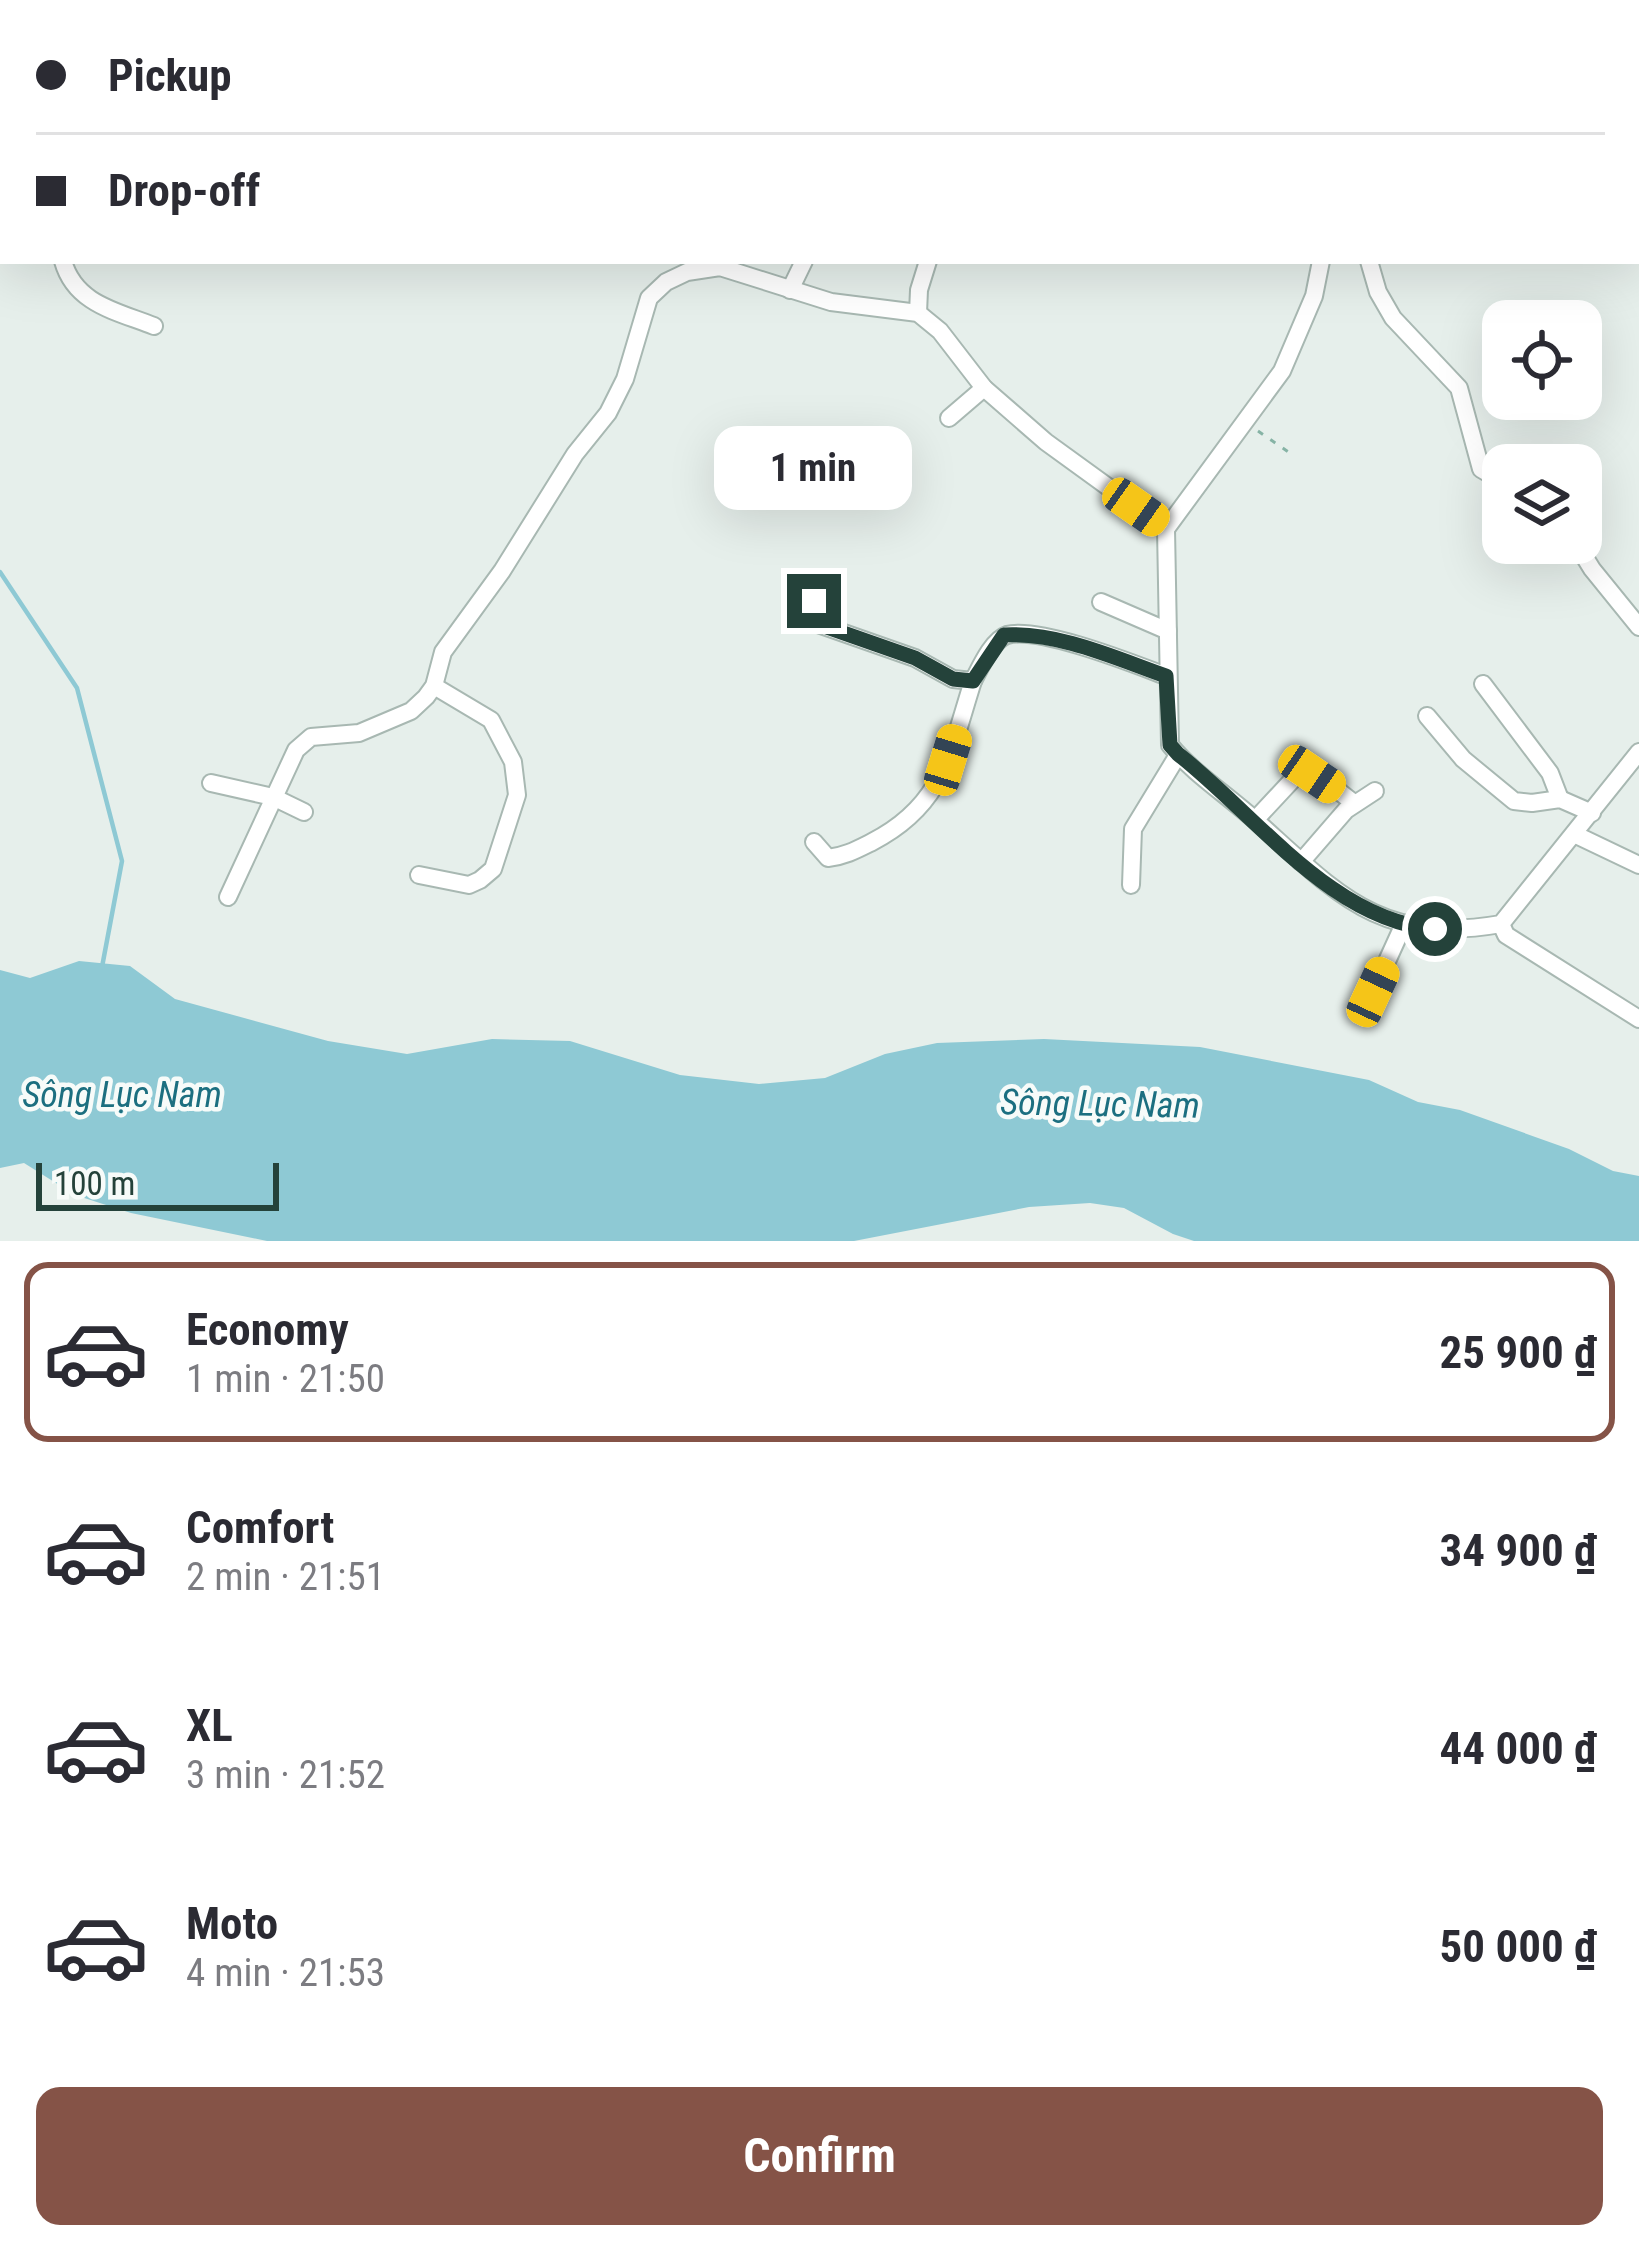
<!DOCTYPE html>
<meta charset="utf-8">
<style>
body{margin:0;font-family:"Roboto Condensed",sans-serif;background:#f7f7f7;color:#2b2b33;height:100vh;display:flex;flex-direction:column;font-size:45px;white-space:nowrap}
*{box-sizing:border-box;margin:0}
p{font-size:39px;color:#7c7c81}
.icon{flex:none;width:66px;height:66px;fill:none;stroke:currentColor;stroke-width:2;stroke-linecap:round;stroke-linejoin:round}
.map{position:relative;height:1241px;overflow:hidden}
.drawer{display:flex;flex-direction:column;background:#fff;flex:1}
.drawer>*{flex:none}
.banner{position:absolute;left:0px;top:0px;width:1641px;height:264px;box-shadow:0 12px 48px #0002;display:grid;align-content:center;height:264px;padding:0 36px;background:#fff}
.controls{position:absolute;left:1482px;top:300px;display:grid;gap:24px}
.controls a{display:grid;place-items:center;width:120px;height:120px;border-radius:24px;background:#fff;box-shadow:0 12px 48px #0002;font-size:60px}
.scale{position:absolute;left:36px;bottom:30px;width:243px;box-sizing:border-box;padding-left:12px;border:6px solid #24423a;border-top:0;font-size:33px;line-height:42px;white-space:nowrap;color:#24423a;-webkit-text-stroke:9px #f7fbf9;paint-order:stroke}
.end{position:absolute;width:54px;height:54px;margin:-27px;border:15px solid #24423a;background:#fff;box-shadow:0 0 0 6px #fff}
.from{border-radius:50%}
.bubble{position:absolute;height:84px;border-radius:24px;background:#fff;box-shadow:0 12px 48px #0002;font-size:39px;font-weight:700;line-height:84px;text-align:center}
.car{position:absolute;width:36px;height:72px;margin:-36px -18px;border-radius:15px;box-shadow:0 0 9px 3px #0007;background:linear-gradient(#f5c518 24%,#345 0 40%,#f5c518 0 76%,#345 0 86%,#f5c518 0)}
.banner b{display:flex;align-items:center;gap:42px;height:114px;font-size:45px}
.banner b+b{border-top:3px solid #e1e1e2}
.banner i{width:30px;height:30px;background:#2b2b33}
ul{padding:21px 0 0;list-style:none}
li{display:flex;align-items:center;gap:36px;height:180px;margin:0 24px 18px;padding:0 12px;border:6px solid transparent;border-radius:24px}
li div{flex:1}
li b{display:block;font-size:45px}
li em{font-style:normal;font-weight:700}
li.active{border-color:#855347}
li>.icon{width:108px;height:108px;stroke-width:1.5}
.cta{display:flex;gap:24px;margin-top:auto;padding:24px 36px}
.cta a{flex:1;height:138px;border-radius:24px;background:#855347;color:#fff;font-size:48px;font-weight:700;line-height:138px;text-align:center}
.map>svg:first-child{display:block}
.water{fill:#8ec9d4}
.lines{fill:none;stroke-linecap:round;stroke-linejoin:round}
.stream{stroke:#8ec9d4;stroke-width:4.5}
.minor-casing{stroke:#a8b8b2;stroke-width:20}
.path{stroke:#86b3a5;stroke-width:3;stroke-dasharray:6 9;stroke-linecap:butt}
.minor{stroke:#fff;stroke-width:16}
.route{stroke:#24423a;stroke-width:15}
.labels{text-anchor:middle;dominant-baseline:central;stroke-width:9;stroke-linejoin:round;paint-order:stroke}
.water-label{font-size:36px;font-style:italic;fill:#1c6f80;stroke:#f7fbf9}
</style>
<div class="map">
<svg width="1639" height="1241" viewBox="0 0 1639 1241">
<rect width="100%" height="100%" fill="#e6efeb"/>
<!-- water -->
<path class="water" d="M79,961L130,966L175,999L328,1041L407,1054L492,1039L570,1041L680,1075L759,1084L825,1078L885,1054L937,1043L1044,1039L1200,1047L1369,1080L1418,1102L1460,1110L1569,1149L1613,1171L1639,1176V1241H1194L1173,1234L1124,1208L1090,1203L1029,1207L854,1241H267L131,1213L75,1195L24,1163L0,1168V970L30,978Z"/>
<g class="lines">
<!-- stream -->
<path class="stream" d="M0,572L77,688L122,861L102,967"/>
<!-- minor casing -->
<g class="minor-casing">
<g id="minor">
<path d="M134,0L136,3"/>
<path d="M372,0L375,3"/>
<path d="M1279,0V3"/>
<path d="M487,3L488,0"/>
<path d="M1638,181L1639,182"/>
<path d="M0,225L3,226"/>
<path d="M63,261C75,304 116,311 154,326"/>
<path d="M1321,261L1314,296L1282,371L1166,529L1170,745C1193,773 1227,795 1255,820C1338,894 1379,945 1501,924L1639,752"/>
<path d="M1369,261L1378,292L1393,318L1459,388L1481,469L1503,482"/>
<path d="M790,290L804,261"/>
<path d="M918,313L919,290L928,261"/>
<path d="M949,418L984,388"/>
<path d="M1576,543L1592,569L1639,627"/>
<path d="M815,601L814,616L818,624L915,658L953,679L973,681C980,668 992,640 1007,635C1039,626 1134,664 1166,676"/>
<path d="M1101,602L1168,631"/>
<path d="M1483,684L1550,773L1560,799"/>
<path d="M1427,716L1463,759L1514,801L1532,803L1560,799L1592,813"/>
<path d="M211,783L273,797L304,812"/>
<path d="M1255,820L1296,776C1317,769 1337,791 1354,803"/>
<path d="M1574,834L1639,865"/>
<path d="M814,842L828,858C845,856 856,850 872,842C944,805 950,753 973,681"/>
<path d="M1301,862L1346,810L1375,791"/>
<path d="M419,875L469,885L480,880L493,869L517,795L513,762L491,720L434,686"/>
<path d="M1131,885L1133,829L1178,755"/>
<path d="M228,897L296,750L311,737L359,733L411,711L426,697L434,686L443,652L502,571L575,454L608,413L625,379L649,298L666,282L687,272L720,267L831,302L918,313L940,331L984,388L1046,442L1166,529"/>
<path d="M1501,924L1506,935L1639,1019"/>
<path d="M1373,992L1403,926"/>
</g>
</g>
<!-- path -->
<path class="path" d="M1258,431L1290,453"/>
<!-- minor -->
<use href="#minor" class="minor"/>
</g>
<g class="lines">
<!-- route -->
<path class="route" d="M814,601V616L818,624L915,658L953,679L973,681L1004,635C1059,632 1115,658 1166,676L1170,745L1178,754C1256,815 1332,921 1435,929"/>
</g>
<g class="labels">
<!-- water labels -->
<g class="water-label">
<text x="122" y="1095">Sông Lục Nam</text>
<text transform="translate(1100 1104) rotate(1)">Sông Lục Nam</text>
</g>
</g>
</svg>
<div class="controls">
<a><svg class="icon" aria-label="locate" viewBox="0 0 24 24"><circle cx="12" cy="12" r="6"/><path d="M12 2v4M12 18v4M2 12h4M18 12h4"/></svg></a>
<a><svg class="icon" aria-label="layers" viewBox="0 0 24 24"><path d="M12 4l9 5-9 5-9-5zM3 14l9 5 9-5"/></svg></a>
</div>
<div class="scale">100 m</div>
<i class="end from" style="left:1435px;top:929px"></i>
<i class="end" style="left:814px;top:601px"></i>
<div class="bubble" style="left:714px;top:426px;width:198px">1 min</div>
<i class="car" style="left:1136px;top:507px;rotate:125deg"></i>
<i class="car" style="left:948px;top:760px;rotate:17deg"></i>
<i class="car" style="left:1312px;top:774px;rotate:124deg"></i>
<i class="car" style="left:1373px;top:992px;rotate:25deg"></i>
<div class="banner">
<b><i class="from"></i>Pickup</b>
<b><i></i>Drop-off</b>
</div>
</div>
<section class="drawer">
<ul>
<li class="active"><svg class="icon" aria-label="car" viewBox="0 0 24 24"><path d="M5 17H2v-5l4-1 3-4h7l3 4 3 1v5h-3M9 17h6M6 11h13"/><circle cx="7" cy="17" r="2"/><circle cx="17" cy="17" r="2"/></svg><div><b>Economy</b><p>1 min · 21:50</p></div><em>25 900 ₫</em></li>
<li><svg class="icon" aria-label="car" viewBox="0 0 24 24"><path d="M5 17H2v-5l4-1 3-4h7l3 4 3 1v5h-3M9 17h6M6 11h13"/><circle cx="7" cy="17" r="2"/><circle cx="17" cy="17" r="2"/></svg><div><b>Comfort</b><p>2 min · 21:51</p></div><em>34 900 ₫</em></li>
<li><svg class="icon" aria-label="car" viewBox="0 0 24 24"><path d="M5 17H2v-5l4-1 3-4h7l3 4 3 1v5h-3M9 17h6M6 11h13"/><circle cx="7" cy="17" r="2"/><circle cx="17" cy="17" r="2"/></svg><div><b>XL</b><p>3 min · 21:52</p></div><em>44 000 ₫</em></li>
<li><svg class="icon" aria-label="car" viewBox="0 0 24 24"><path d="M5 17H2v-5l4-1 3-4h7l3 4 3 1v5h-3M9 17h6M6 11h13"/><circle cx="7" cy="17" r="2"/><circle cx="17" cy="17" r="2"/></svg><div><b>Moto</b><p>4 min · 21:53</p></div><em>50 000 ₫</em></li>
</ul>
<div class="cta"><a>Confirm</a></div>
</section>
